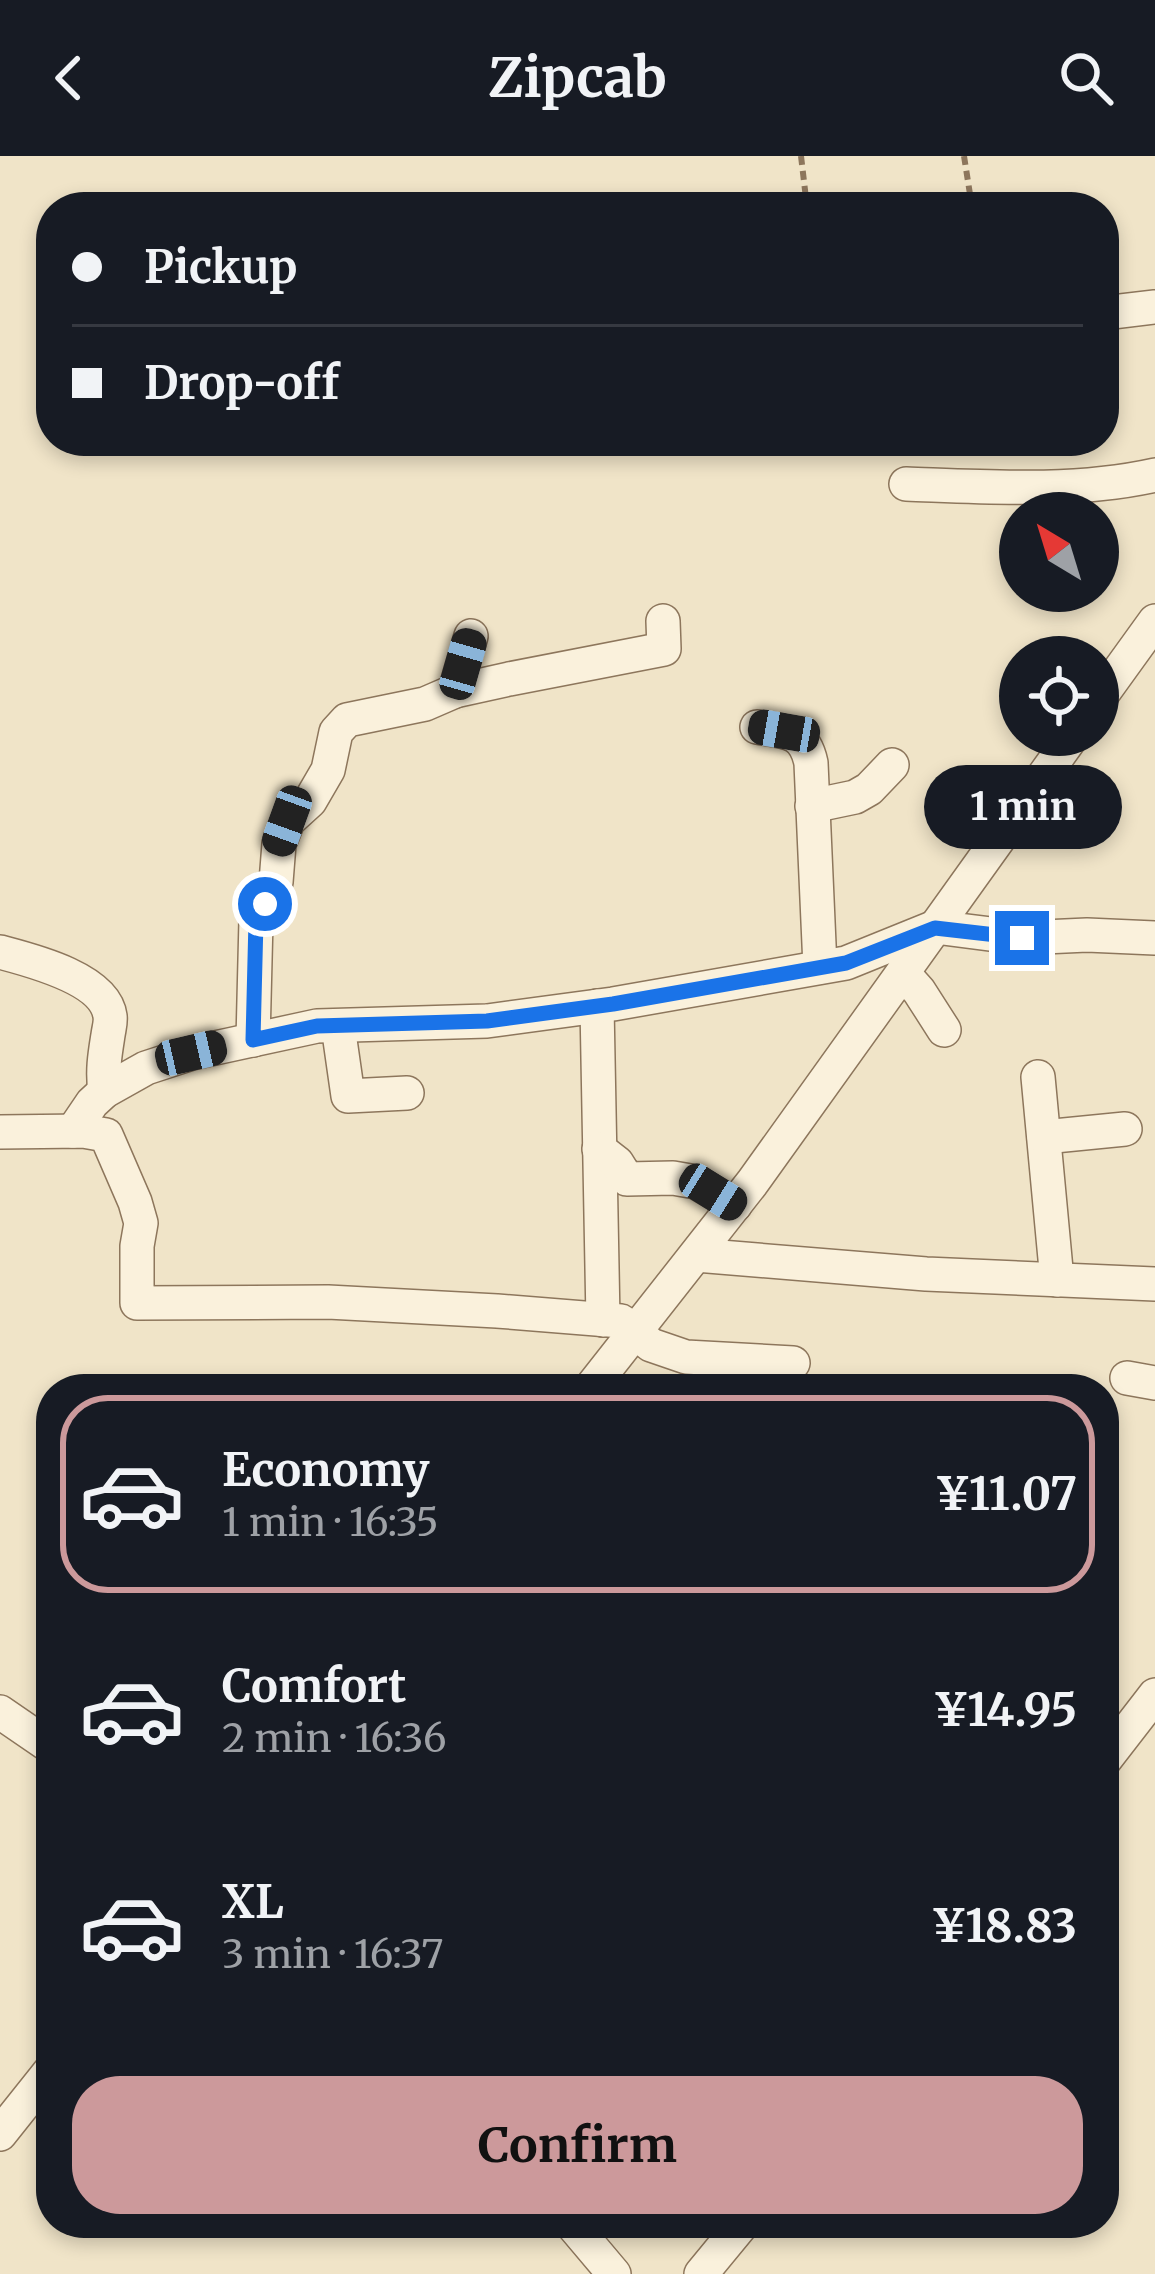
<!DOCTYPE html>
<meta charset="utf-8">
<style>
body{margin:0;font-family:Merriweather,serif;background:#20242c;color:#f1f3f6;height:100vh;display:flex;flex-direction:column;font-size:45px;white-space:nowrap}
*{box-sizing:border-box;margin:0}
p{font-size:39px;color:#9ea1a6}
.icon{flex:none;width:66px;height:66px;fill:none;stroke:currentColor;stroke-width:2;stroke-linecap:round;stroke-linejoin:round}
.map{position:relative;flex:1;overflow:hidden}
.details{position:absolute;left:36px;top:1218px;width:1083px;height:864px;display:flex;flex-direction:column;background:#171b24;border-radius:48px;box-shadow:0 6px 18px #0003}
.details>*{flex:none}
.hud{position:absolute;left:36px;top:36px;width:1083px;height:264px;border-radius:48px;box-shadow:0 6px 18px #0003;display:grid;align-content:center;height:264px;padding:0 36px;background:#171b24}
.needle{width:78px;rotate:322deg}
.buttons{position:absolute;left:999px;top:336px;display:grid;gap:24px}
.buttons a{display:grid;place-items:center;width:120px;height:120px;border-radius:50%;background:#171b24;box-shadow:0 6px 18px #0003;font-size:60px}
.end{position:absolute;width:54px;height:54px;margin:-27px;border:15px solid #1a73e8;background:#fff;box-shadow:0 0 0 6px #fff}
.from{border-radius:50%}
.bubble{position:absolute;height:84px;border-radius:42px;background:#171b24;box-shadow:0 6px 18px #0003;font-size:39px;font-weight:700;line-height:84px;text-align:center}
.car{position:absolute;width:36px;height:72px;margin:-36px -18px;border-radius:15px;box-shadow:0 0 9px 3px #0007;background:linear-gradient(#222 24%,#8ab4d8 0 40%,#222 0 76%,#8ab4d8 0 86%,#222 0)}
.hud b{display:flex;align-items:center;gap:42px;height:114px;font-size:45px}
.hud b+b{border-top:3px solid #363941}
.hud i{width:30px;height:30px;background:#f1f3f6}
ul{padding:21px 0 0;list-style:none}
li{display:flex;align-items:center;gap:36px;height:198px;margin:0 24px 18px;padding:0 12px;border:6px solid transparent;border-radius:48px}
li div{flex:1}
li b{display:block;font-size:45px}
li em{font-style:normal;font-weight:700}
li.on{border-color:#cc999b}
li>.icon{width:108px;height:108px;stroke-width:1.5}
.action{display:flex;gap:24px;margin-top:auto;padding:24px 36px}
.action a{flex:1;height:138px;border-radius:48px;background:#cc999b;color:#111;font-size:48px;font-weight:700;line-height:138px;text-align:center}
header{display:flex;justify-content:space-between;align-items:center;height:156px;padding:0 36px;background:#171b24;font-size:54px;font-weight:700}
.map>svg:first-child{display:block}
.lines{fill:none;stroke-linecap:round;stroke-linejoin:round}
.street-casing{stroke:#8d765c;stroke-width:36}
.path{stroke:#8d765c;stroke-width:6;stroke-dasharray:9 6;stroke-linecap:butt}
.street{stroke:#faf1dc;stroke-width:33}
.route{stroke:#1a73e8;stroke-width:15}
</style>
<header><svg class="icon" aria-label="back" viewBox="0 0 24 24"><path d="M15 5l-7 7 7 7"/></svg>Zipcab<svg class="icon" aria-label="search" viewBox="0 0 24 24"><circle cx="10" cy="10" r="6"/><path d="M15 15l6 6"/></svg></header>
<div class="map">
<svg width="1155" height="2118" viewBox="0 0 1155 2118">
<rect width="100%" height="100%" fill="#f0e4c8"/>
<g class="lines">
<!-- street casing -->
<g class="street-casing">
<g id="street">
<path d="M1104,157L1155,151"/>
<path d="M906,328C988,331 1074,337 1155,319"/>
<path d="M455,535L471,480"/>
<path d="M1098,544L1155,465"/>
<path d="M757,571C786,576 804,574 811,607L820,811"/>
<path d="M812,650L855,641L869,633L892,609"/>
<path d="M0,796C30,804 105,822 110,860C111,866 109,872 108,879C105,898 102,915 105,935"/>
<path d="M903,817L919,835L944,874"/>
<path d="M597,850L603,1164"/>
<path d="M338,870L348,940L407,937"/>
<path d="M253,884L256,764L276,726L279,688L288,665L310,645L328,614L336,576L347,564L425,548L455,535L509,523L664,493L663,465"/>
<path d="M1038,921L1057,1124"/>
<path d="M73,975L92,947L105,935L146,912L192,897L317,870L487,865L613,848L846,807L935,771L1022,782L1087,779L1155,782"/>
<path d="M0,976L83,975L106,979L135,1046L141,1067L137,1090V1147L328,1146L497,1155L621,1165L651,1189L686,1201L793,1207"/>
<path d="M1044,981L1125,973"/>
<path d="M599,993L617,1007L627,1023L673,1022L696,1026L735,1049"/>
<path d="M696,1099L926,1118L1155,1128"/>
<path d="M1127,1222L1155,1227"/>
<path d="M590,1233L752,1027L1073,579"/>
<path d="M0,1556L51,1591"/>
<path d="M1104,1605L1155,1539"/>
<path d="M0,1978L51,1914"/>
<path d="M571,2067L614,2118"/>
<path d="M701,2118L743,2067"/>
</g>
</g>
<!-- path -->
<g class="path">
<path d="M801,0L807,51"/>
<path d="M964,0L972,51"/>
</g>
<!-- street -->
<use href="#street" class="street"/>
</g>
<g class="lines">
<!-- route -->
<path class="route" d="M265,748L256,764L253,884L317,870L487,865L613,848L846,807L935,772L1022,782"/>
</g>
</svg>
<div class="buttons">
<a><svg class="needle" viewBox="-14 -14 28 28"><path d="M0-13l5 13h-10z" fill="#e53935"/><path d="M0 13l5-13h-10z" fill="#9ea1a6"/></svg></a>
<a><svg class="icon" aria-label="locate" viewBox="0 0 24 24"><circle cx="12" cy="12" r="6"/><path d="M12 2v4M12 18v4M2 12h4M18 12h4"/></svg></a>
</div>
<i class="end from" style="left:265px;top:748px"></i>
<i class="end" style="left:1022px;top:782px"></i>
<div class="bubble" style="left:924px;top:609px;width:198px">1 min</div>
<i class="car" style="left:463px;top:508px;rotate:16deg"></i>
<i class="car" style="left:784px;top:575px;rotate:280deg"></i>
<i class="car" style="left:287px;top:665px;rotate:200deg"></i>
<i class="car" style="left:191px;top:897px;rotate:77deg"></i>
<i class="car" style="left:713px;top:1036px;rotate:122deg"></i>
<div class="hud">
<b><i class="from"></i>Pickup</b>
<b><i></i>Drop-off</b>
</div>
<section class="details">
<ul>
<li class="on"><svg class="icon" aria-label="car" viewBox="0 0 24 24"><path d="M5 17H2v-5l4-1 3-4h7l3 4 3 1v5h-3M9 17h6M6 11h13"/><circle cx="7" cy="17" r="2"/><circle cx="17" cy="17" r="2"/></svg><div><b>Economy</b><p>1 min · 16:35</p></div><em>¥11.07</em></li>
<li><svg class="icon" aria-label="car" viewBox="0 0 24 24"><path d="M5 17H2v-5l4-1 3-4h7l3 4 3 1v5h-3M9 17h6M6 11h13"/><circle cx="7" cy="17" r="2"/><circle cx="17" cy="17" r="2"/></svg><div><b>Comfort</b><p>2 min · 16:36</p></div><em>¥14.95</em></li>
<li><svg class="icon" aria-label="car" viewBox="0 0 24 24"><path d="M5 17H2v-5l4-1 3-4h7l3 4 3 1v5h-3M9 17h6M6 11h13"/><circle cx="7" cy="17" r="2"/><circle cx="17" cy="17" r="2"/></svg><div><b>XL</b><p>3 min · 16:37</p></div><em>¥18.83</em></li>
</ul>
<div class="action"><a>Confirm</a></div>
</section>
</div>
